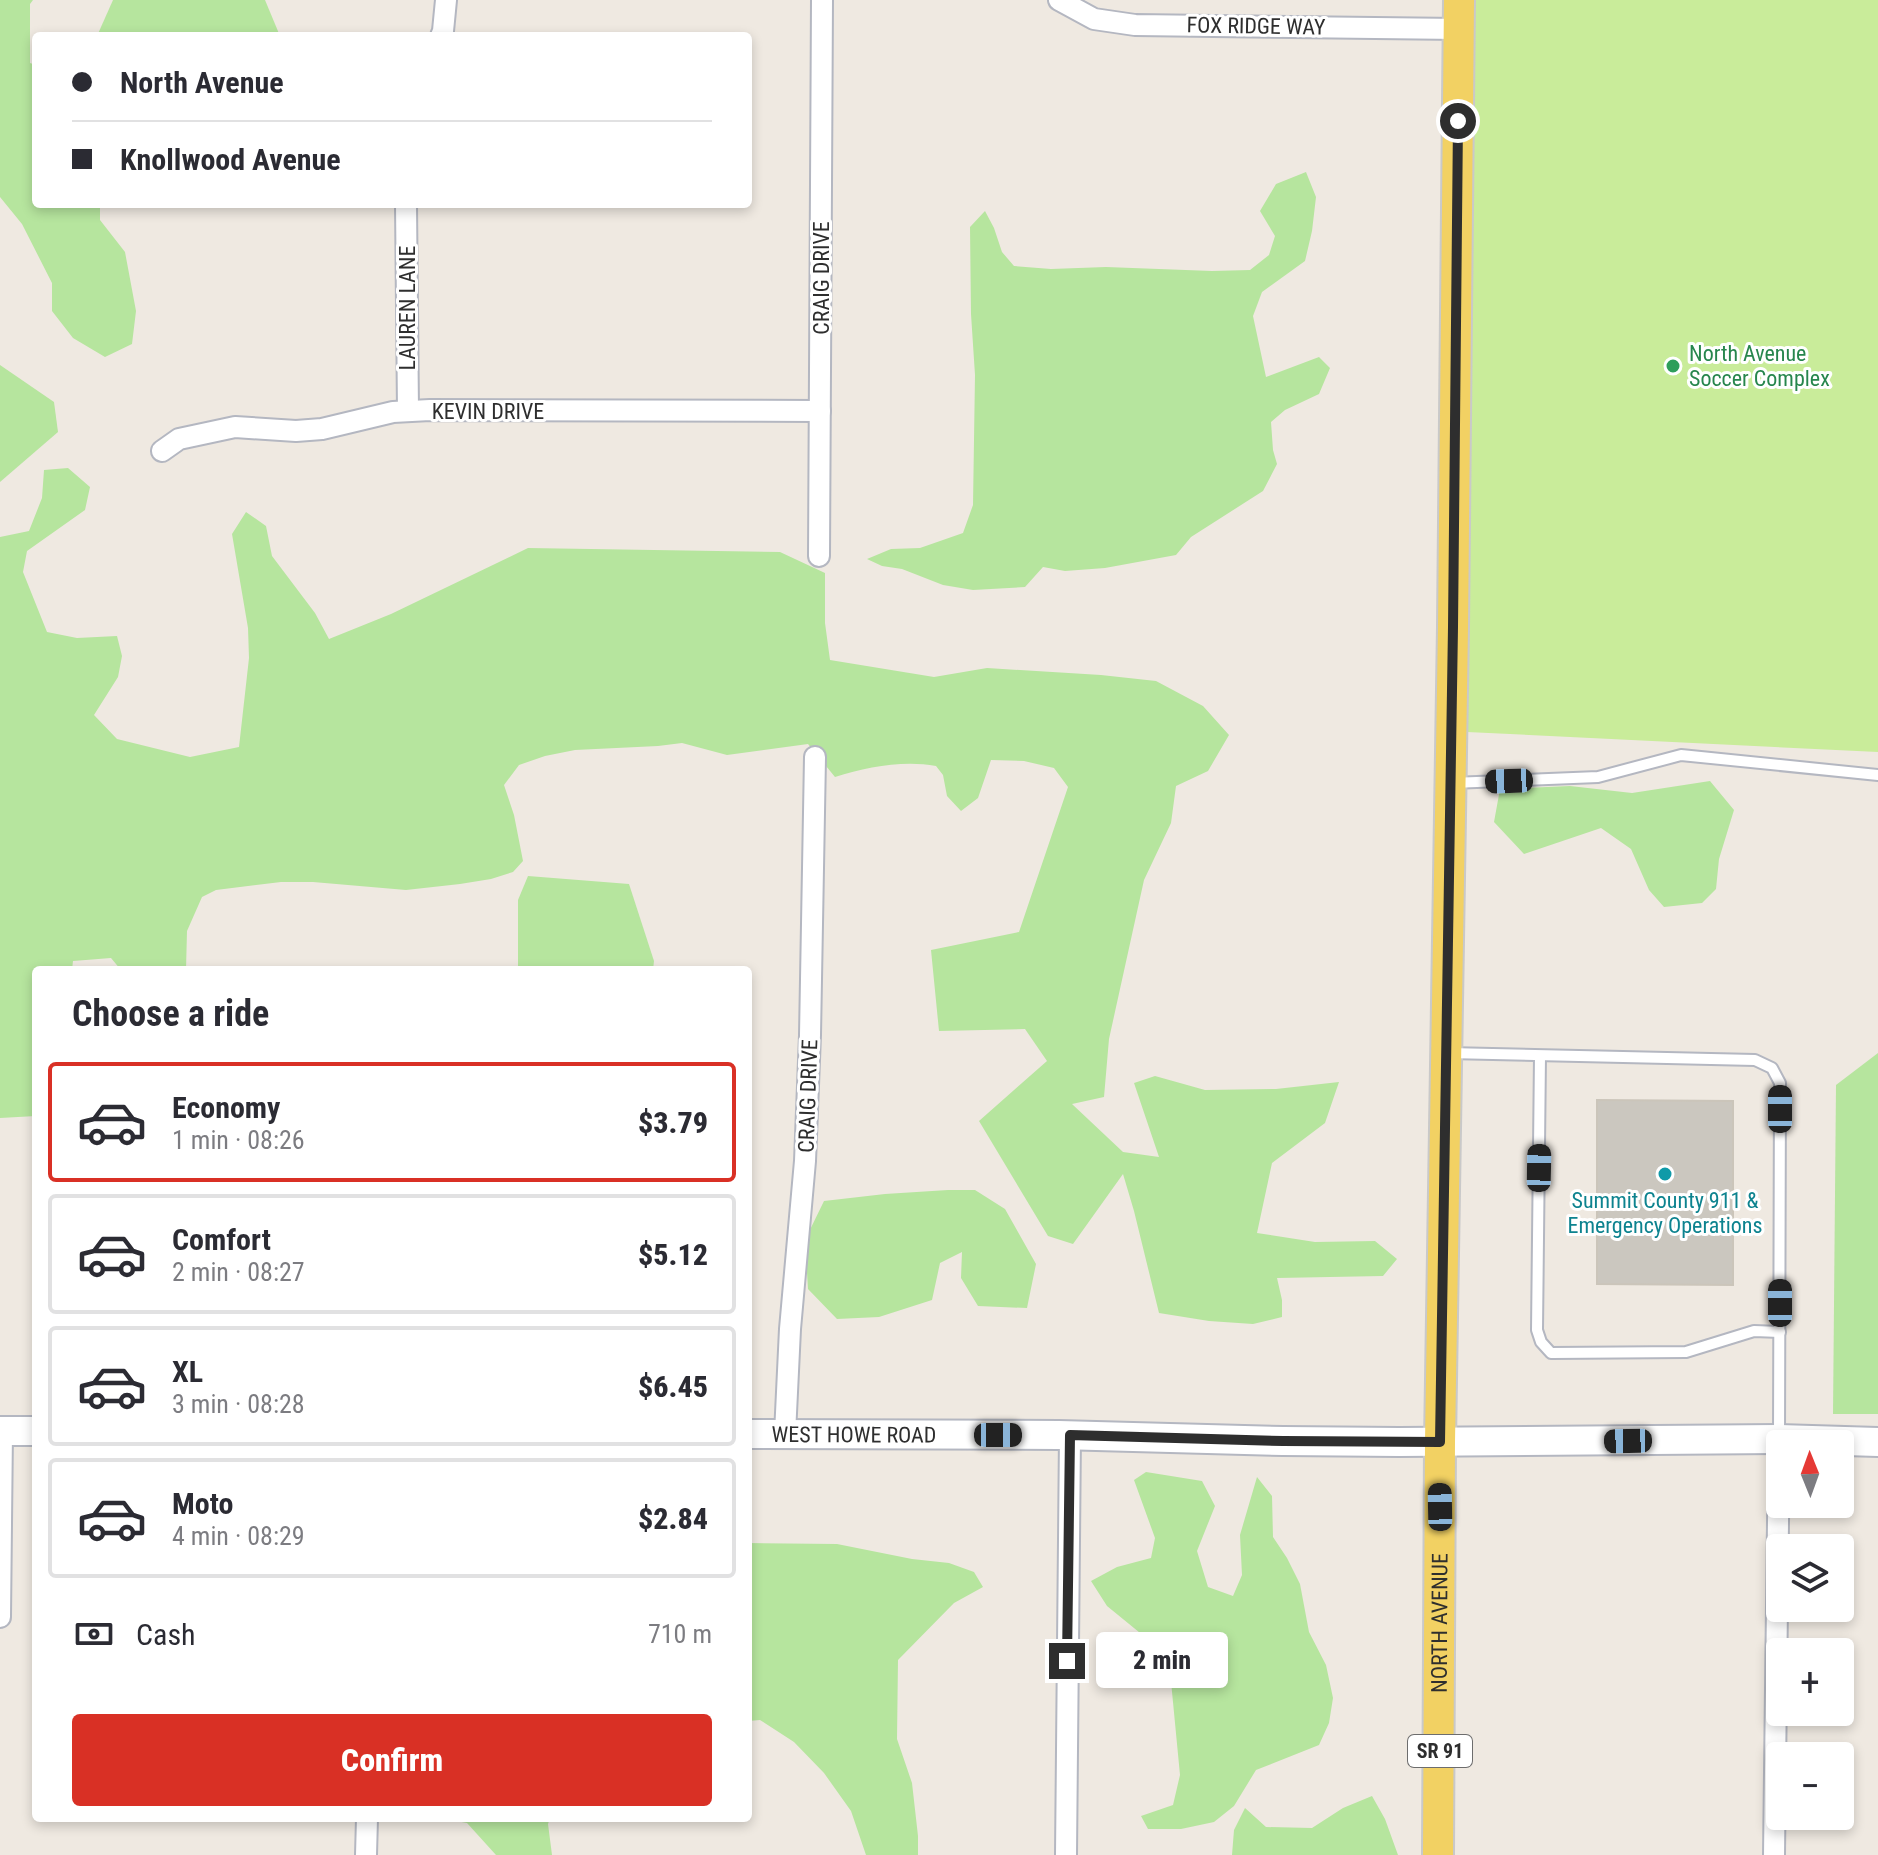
<!DOCTYPE html>
<meta charset="utf-8">
<style>
body{margin:0;font-family:"Roboto Condensed",sans-serif;background:#f2f2f3;color:#2b2b33;height:100vh;display:flex;flex-direction:column;font-size:30px;white-space:nowrap}
*{box-sizing:border-box;margin:0}
p{font-size:26px;color:#7c7c81}
.icon{flex:none;width:44px;height:44px;fill:none;stroke:currentColor;stroke-width:2;stroke-linecap:round;stroke-linejoin:round}
.map{position:relative;flex:1;overflow:hidden}
.drawer{position:absolute;left:32px;top:966px;width:720px;height:856px;display:flex;flex-direction:column;background:#fff;border-radius:8px;box-shadow:0 4px 12px #0003}
.drawer>*{flex:none}
.guide{position:absolute;left:32px;top:32px;width:720px;height:176px;border-radius:8px;box-shadow:0 4px 12px #0003;display:grid;align-content:center;height:176px;padding:0 40px;background:#fff}
.needle{width:52px;rotate:359deg}
.buttons{position:absolute;left:1766px;top:1430px;display:grid;gap:16px}
.buttons a{display:grid;place-items:center;width:88px;height:88px;border-radius:8px;background:#fff;box-shadow:0 4px 12px #0003;font-size:40px}
.end{position:absolute;width:36px;height:36px;margin:-18px;border:10px solid #2e2e2e;background:#fff;box-shadow:0 0 0 4px #fff}
.from{border-radius:50%}
.bubble{position:absolute;height:56px;border-radius:8px;background:#fff;box-shadow:0 4px 12px #0003;font-size:26px;font-weight:800;line-height:56px;text-align:center}
.car{position:absolute;width:24px;height:48px;margin:-24px -12px;border-radius:10px;box-shadow:0 0 6px 2px #0007;background:linear-gradient(#222 24%,#8ab4d8 0 40%,#222 0 76%,#8ab4d8 0 86%,#222 0)}
.guide b{display:flex;align-items:center;gap:28px;height:76px;font-size:30px}
.guide b+b{border-top:2px solid #e1e1e2}
.guide i{width:20px;height:20px;background:#2b2b33}
ul{padding:0;list-style:none}
li{display:flex;align-items:center;gap:24px;height:120px;margin:0 16px 12px;padding:0 24px;border:4px solid #e1e1e2;border-radius:8px}
li div{flex:1}
li b{display:block;font-size:30px}
li em{font-style:normal;font-weight:800}
li.selected{border-color:#d93025}
li>.icon{width:72px;height:72px;stroke-width:1.5}
h2{padding:0 40px;font-size:36px;line-height:96px}
.pay{display:flex;align-items:center;gap:20px;height:88px;padding:0 40px;font-size:30px}
.pay p{margin-inline-start:auto}
.action{display:flex;gap:16px;margin-top:auto;padding:16px 40px}
.action a{flex:1;height:92px;border-radius:8px;background:#d93025;color:#fff;font-size:32px;font-weight:800;line-height:92px;text-align:center}
.map>svg:first-child{display:block}
.green{fill:#b6e59e}
.pitch{fill:#c9ec9a}
.building{fill:#cbc7bf;stroke:#cbc5ba;stroke-width:2}
.lines{fill:none;stroke-linecap:round;stroke-linejoin:round}
.service-casing{stroke:#b4b7c1;stroke-width:14}
.minor-casing{stroke:#b4b7c1;stroke-width:24}
.secondary-casing{stroke:#b4b7c1;stroke-width:32}
.primary-casing{stroke:#c9c9c9;stroke-width:34}
.service{stroke:#fff;stroke-width:10}
.minor{stroke:#fff;stroke-width:20}
.secondary{stroke:#fff;stroke-width:28}
.primary{stroke:#f2d163;stroke-width:30}
.route{stroke:#2e2e2e;stroke-width:10}
.leisure-dot{fill:#2e9e5b;stroke:#fff;stroke-width:3}
.culture-dot{fill:#0f9aa8;stroke:#fff;stroke-width:3}
.labels{text-anchor:middle;dominant-baseline:central;stroke-width:6;stroke-linejoin:round;paint-order:stroke}
.shield{fill:#fff;stroke:#6d6d6d;stroke-width:2}
.shield-label{font-size:20px;font-weight:bold;fill:#2e2e2e}
.street-label{font-size:22px;fill:#2e2e2e;stroke:#fff}
.leisure-label{font-size:22px;fill:#27864d;stroke:#fff;text-anchor:start}
.culture-label{font-size:22px;fill:#0d838f;stroke:#fff}
</style>
<div class="map">
<svg width="1878" height="1855" viewBox="0 0 1878 1855">
<rect width="100%" height="100%" fill="#efe9e1"/>
<!-- green -->
<g class="green">
<path d="M0,0H33L30,4V63L36,65V204H100V220L125,252L136,311L132,344L105,357L73,338L52,311V283L22,224L0,197Z"/>
<path d="M113,0H265L280,36H97Z"/>
<path d="M1306,172L1316,197L1312,231L1305,261L1262,292L1253,316L1266,377L1319,357L1330,368L1319,394L1285,410L1271,422L1273,450L1277,464L1263,491L1191,537L1176,555L1105,568L1065,571L1043,567L1025,587L973,590L943,585L902,569L882,566L867,559L891,549L920,548L963,533L973,505L975,375L971,314L970,227L985,211L994,228L1002,252L1014,266L1051,269L1106,267L1212,271L1250,270L1269,255L1275,236L1260,211L1276,184Z"/>
<path d="M0,365L54,402L58,432L0,482Z"/>
<path d="M68,468L90,487L85,510L27,551L23,572L47,632L77,638L117,636L122,656L118,677L94,715L117,739L190,757L239,747L249,658L248,628L232,534L246,512L266,526L272,556L315,613L329,639L391,614L528,548L780,552L825,573V623L830,660L934,677L987,668L1101,675L1156,681L1203,706L1229,735L1208,771L1176,786L1171,823L1144,880L1109,1039L1104,1097L1072,1104L1123,1152L1159,1157L1134,1083L1155,1076L1205,1090L1276,1089L1339,1082L1325,1123L1272,1163L1257,1233L1315,1242L1375,1241L1397,1259L1383,1276L1277,1278L1282,1300V1317L1253,1324L1209,1321L1159,1313L1134,1211L1123,1174L1073,1244L1048,1236L979,1121L1047,1061L1025,1029L939,1031L931,950L1019,932L1068,787L1054,768L1024,761L991,760L978,798L961,811L947,796L943,775L936,766C903,760 867,767 835,777L808,744L727,755L682,743L658,746L575,750L545,756L519,765L504,785L514,815L523,861L513,872L491,879L460,884L406,890L313,882H281L216,890L202,897L187,931L186,970H121L111,958L73,961L72,970H36V1116L0,1118V537L29,531L42,498L44,470Z"/>
<path d="M1710,781L1734,810L1719,859L1716,889L1702,903L1664,907L1649,890L1631,849L1601,828L1524,854L1494,822L1500,789L1570,786L1632,793Z"/>
<path d="M528,876L629,884L654,961L653,970H518V900Z"/>
<path d="M1878,1053V1414H1833L1836,1085Z"/>
<path d="M948,1190H975L1005,1209L1036,1264L1027,1308L978,1306L961,1278L962,1252L940,1263L932,1300L879,1317L837,1319L808,1289L805,1240L824,1201L885,1194Z"/>
<path d="M1146,1472L1202,1481L1215,1506L1197,1551L1208,1587L1233,1596L1242,1575L1240,1535L1257,1477L1272,1496L1273,1537L1287,1558L1300,1584L1309,1632L1326,1665L1333,1698L1329,1723L1319,1745L1256,1770L1234,1806L1214,1822L1181,1829H1148L1141,1816L1173,1805L1180,1775L1170,1671L1145,1637L1107,1606L1091,1581L1117,1567L1151,1558L1155,1538L1134,1480Z"/>
<path d="M748,1543L837,1544L912,1559L949,1563L974,1572L983,1587L954,1603L898,1660L897,1739L912,1783L918,1836V1855H866L851,1811L824,1773L794,1742L760,1720L748,1721Z"/>
<path d="M1372,1796L1385,1819L1398,1855H1232L1234,1830L1245,1808L1266,1827L1312,1828L1343,1808Z"/>
<path d="M440,1818H550L548,1824L552,1855H496L467,1823Z"/>
</g>
<!-- pitch -->
<path class="pitch" d="M1470,0H1878V752L1467,732Z"/>
<!-- building -->
<path class="building" d="M1597,1100L1733,1101V1285L1597,1284Z"/>
<g class="lines">
<!-- service casing -->
<g class="service-casing">
<g id="service">
<path d="M1452,783L1598,777L1681,755L1878,775"/>
<path d="M1448,1053L1755,1060L1772,1068L1780,1083L1779,1436"/>
<path d="M1540,1056L1537,1330L1541,1342L1551,1353L1686,1352L1754,1331L1780,1332"/>
</g>
</g>
<!-- minor casing -->
<g class="minor-casing">
<g id="minor">
<path d="M1059,0L1094,19L1135,25L1459,29"/>
<path d="M441,36L443,31L446,0"/>
<path d="M406,204L408,411"/>
<path d="M162,451L179,439L235,427L296,431L322,429L393,412L430,410L820,411"/>
<path d="M819,556L822,0"/>
<path d="M785,1434L790,1329L805,1161L810,1035L815,757"/>
<path d="M0,1617L2,1431"/>
<path d="M366,1855L367,1818"/>
<path d="M1066,1855L1070,1435"/>
<path d="M1774,1855L1779,1439"/>
</g>
</g>
<!-- secondary casing -->
<g class="secondary-casing">
<g id="secondary">
<path d="M0,1431H36"/>
<path id="s1" d="M748,1434L1059,1435L1283,1441L1399,1442L1779,1439L1878,1442"/>
</g>
</g>
<!-- primary casing -->
<g class="primary-casing">
<g id="primary">
<path id="s2" d="M1438,1855L1440,1442L1453,627L1459,0"/>
</g>
</g>
<!-- service -->
<use href="#service" class="service"/>
<!-- minor -->
<use href="#minor" class="minor"/>
<!-- secondary -->
<use href="#secondary" class="secondary"/>
<!-- primary -->
<use href="#primary" class="primary"/>
</g>
<g class="lines">
<!-- route -->
<path class="route" d="M1067,1661L1070,1435L1283,1441L1440,1442L1453,627L1458,121"/>
</g>
<!-- markers -->
<circle class="leisure-dot" cx="1673" cy="366" r="8"/>
<circle class="culture-dot" cx="1665" cy="1174" r="8"/>
<g class="labels">
<!-- shield labels -->
<rect class="shield" x="1408" y="1735" width="64" height="32" rx="6"/>
<g class="shield-label">
<text x="1440" y="1751">SR 91</text>
</g>
<!-- street labels -->
<g class="street-label">
<text transform="translate(1256 26) rotate(1)">FOX RIDGE WAY</text>
<text transform="translate(821 278) rotate(-90)">CRAIG DRIVE</text>
<text transform="translate(407 308) rotate(-90)">LAUREN LANE</text>
<text x="488" y="411">KEVIN DRIVE</text>
<text transform="translate(808 1096) rotate(-88)">CRAIG DRIVE</text>
<text stroke="none"><textPath href="#s1" startOffset="106">WEST HOWE ROAD</textPath></text>
<text stroke="none"><textPath href="#s2" startOffset="232">NORTH AVENUE</textPath></text>
</g>
<!-- leisure labels -->
<g class="leisure-label">
<text x="1689" y="353">North Avenue<tspan x="1689" dy="25">Soccer Complex</tspan></text>
</g>
<!-- culture labels -->
<g class="culture-label">
<text x="1665" y="1200">Summit County 911 &amp;<tspan x="1665" dy="25">Emergency Operations</tspan></text>
</g>
</g>
</svg>
<div class="buttons">
<a><svg class="needle" viewBox="-14 -14 28 28"><path d="M0-13l5 13h-10z" fill="#e53935"/><path d="M0 13l5-13h-10z" fill="#7c7c81"/></svg></a>
<a><svg class="icon" aria-label="layers" viewBox="0 0 24 24"><path d="M12 4l9 5-9 5-9-5zM3 14l9 5 9-5"/></svg></a>
<a>+</a>
<a>−</a>
</div>
<i class="end from" style="left:1458px;top:121px"></i>
<i class="end" style="left:1067px;top:1661px"></i>
<div class="bubble" style="left:1096px;top:1632px;width:132px">2 min</div>
<i class="car" style="left:1509px;top:781px;rotate:268deg"></i>
<i class="car" style="left:1780px;top:1109px;rotate:0deg"></i>
<i class="car" style="left:1539px;top:1168px;rotate:1deg"></i>
<i class="car" style="left:1780px;top:1303px;rotate:0deg"></i>
<i class="car" style="left:998px;top:1435px;rotate:90deg"></i>
<i class="car" style="left:1628px;top:1441px;rotate:269deg"></i>
<i class="car" style="left:1440px;top:1507px;rotate:359deg"></i>
<div class="guide">
<b><i class="from"></i>North Avenue</b>
<b><i></i>Knollwood Avenue</b>
</div>
<section class="drawer">
<h2>Choose a ride</h2>
<ul>
<li class="selected"><svg class="icon" aria-label="car" viewBox="0 0 24 24"><path d="M5 17H2v-5l4-1 3-4h7l3 4 3 1v5h-3M9 17h6M6 11h13"/><circle cx="7" cy="17" r="2"/><circle cx="17" cy="17" r="2"/></svg><div><b>Economy</b><p>1 min · 08:26</p></div><em>$3.79</em></li>
<li><svg class="icon" aria-label="car" viewBox="0 0 24 24"><path d="M5 17H2v-5l4-1 3-4h7l3 4 3 1v5h-3M9 17h6M6 11h13"/><circle cx="7" cy="17" r="2"/><circle cx="17" cy="17" r="2"/></svg><div><b>Comfort</b><p>2 min · 08:27</p></div><em>$5.12</em></li>
<li><svg class="icon" aria-label="car" viewBox="0 0 24 24"><path d="M5 17H2v-5l4-1 3-4h7l3 4 3 1v5h-3M9 17h6M6 11h13"/><circle cx="7" cy="17" r="2"/><circle cx="17" cy="17" r="2"/></svg><div><b>XL</b><p>3 min · 08:28</p></div><em>$6.45</em></li>
<li><svg class="icon" aria-label="car" viewBox="0 0 24 24"><path d="M5 17H2v-5l4-1 3-4h7l3 4 3 1v5h-3M9 17h6M6 11h13"/><circle cx="7" cy="17" r="2"/><circle cx="17" cy="17" r="2"/></svg><div><b>Moto</b><p>4 min · 08:29</p></div><em>$2.84</em></li>
</ul>
<div class="pay"><svg class="icon" aria-label="cash" viewBox="0 0 24 24"><path d="M3 7h18v10H3z"/><circle cx="12" cy="12" r="2"/></svg>Cash<p>710 m</p></div>
<div class="action"><a>Confirm</a></div>
</section>
</div>
